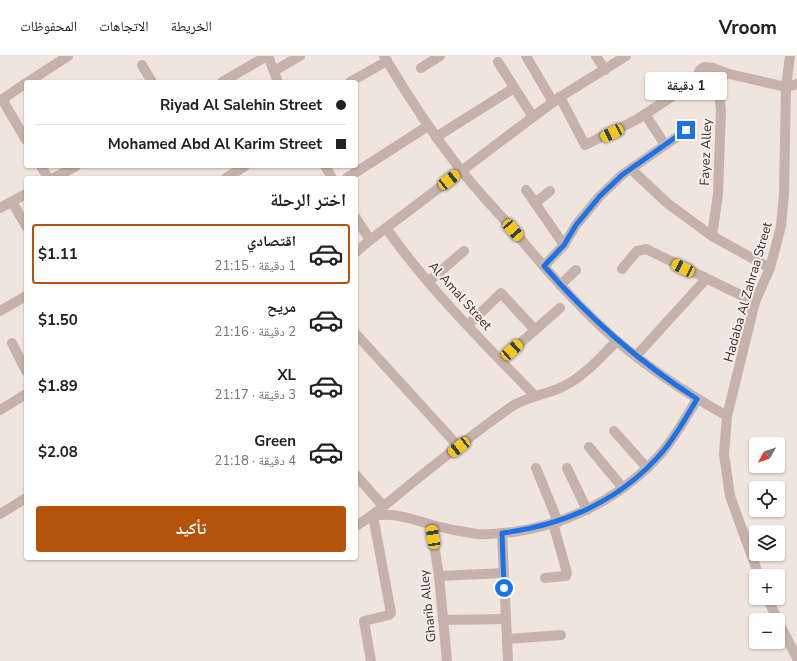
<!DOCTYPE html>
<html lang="ar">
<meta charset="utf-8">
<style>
body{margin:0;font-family:"Nunito Sans","Noto Naskh Arabic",sans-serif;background:#f6f6f6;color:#202124;direction:rtl;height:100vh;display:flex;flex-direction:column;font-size:15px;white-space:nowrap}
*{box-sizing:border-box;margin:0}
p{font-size:13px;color:#757577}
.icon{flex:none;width:22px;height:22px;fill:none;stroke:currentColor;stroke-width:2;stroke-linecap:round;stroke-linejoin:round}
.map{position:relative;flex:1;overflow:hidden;direction:ltr}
.side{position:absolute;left:24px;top:120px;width:334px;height:384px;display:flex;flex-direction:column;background:#fff;border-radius:4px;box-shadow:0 1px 3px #0004;direction:rtl}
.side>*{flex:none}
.top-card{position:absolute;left:24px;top:24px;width:334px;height:88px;border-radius:4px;box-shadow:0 1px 3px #0004;direction:rtl;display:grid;align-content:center;height:88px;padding:0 12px;background:#fff}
.needle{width:26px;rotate:230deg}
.buttons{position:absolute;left:749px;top:381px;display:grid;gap:8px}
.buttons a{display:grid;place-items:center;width:36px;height:36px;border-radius:4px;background:#fff;box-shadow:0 1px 3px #0004;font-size:20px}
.end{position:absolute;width:18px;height:18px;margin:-9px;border:5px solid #1a73e8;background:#fff;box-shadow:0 0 0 2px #fff}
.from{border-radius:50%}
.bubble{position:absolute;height:28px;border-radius:4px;background:#fff;box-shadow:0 1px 3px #0004;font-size:13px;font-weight:700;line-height:28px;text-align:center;direction:rtl}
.car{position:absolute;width:12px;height:24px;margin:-12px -6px;border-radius:5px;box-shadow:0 0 3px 1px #0007;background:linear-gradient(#f5c518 24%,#345 0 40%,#f5c518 0 76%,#345 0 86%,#f5c518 0)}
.top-card b{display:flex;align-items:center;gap:14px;height:38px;font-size:15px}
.top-card b+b{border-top:1px solid #e0e0e0}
.top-card i{width:10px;height:10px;background:#202124}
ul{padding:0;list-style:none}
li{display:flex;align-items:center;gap:12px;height:60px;margin:0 8px 6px;padding:0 4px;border:2px solid transparent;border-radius:4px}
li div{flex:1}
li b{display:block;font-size:15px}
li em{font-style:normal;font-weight:700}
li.active{border-color:#b45309}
li>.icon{width:36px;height:36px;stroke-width:1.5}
h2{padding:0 12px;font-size:18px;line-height:48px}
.cta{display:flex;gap:8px;margin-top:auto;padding:8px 12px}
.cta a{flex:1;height:46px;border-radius:4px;background:#b45309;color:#fff;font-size:16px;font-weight:700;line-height:46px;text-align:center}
header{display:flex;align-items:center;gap:24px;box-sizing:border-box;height:56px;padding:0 20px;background:#fff;border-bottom:1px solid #e0e0e0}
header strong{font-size:19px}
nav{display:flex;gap:22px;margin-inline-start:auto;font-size:14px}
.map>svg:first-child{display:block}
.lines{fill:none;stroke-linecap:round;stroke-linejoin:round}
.minor{stroke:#c6b2ab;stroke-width:10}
.route{stroke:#1a73e8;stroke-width:5}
.labels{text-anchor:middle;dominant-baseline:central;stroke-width:4;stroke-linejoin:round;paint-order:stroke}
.street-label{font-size:13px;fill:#352b29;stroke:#f8eeea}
</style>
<header>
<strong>Vroom</strong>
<nav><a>الخريطة</a><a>الاتجاهات</a><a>المحفوظات</a></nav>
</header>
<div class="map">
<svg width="797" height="605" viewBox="0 0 797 605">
<rect width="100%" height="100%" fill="#efe4de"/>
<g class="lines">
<!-- minor -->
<g class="minor">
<path d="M268,0L278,26"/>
<path d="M384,0C407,39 432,77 460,113C475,132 492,150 508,168C542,209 577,250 617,285C651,314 688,338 727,360"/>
<path d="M526,0L553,46"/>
<path d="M596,0L605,14"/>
<path d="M498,6L533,61"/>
<path d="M142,9L152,26"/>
<path d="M421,12L440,0"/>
<path d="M274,15L300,0"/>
<path d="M28,26L68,0"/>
<path d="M222,26L267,0"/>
<path d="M350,26L387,5"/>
<path d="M560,41L585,89L636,64L685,32L695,24L700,14L704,11L713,12L729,18L786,31L797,28"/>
<path d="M2,43L26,84"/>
<path d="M0,45L26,27"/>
<path d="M645,58L665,89"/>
<path d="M436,81L514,32"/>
<path d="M41,110L48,122"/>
<path d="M325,110L332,122"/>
<path d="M631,113L667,147L712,180L770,212"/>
<path d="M54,122L76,110"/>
<path d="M226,122L245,110"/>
<path d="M347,122L428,70"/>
<path d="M526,134L564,189"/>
<path d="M12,146L26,170"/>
<path d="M535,147L550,135"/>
<path d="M0,152L26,138"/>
<path d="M356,162L370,184"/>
<path d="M386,172C429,233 483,286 535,340"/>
<path d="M712,180L718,138L721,54L716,14"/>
<path d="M356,196L370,184L533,61L560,41L626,0"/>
<path d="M544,210L564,189L576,169L600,140L622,119L687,74"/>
<path d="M622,213L637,195L646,193L755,246"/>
<path d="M428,226L464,195"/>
<path d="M560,229L576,214"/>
<path d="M0,255L26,240"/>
<path d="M468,269L501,237L535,274"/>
<path d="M356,278L459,391"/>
<path d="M12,287L26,315"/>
<path d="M636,300L706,223"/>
<path d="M501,304L560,252"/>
<path d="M0,354L26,338"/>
<path d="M614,375L647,412"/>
<path d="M589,391L623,432"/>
<path d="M536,412L558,466"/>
<path d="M567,412L587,454"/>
<path d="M356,419L383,450"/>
<path d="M0,458L26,442"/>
<path d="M373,460C394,456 412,463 432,469C447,473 462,476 477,478C489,479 501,477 513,476C571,468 626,439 664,394C677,378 687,360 697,343"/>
<path d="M431,469L439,520L447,605"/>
<path d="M356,470C374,459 390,445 407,431C441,404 475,376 511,351C527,340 547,339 564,330C585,320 601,300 617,285"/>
<path d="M502,477L508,605"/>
<path d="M439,520L504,517"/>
<path d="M759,520L730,440L724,398L727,360L755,246L770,212L781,170L784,139L786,31L790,0"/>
<path d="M545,522L564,520H566L567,517L553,467"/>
<path d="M767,542L778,564"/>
<path d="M443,564L506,563"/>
<path d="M778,565L797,602"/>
<path d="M508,583L561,579"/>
<path d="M371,605L364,565L389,559L391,557L373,460"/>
</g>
</g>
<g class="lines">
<!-- route -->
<path class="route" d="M504,532L502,477C566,469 622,444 664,394C677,378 687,360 697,343C639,306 589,262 544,210L564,189L576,169L600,140L622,119L686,74"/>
</g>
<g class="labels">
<!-- street labels -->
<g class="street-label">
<text transform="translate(706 96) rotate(-88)">Fayez Alley</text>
<text transform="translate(748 236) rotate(-74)">Hadaba Al Zahraa Street</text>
<text transform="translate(460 240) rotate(48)">Al Amal Street</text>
<text transform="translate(428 550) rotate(-96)">Gharib Alley</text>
</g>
</g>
</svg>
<div class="buttons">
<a><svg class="needle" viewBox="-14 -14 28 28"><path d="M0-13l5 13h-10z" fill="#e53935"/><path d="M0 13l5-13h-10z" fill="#757577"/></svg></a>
<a><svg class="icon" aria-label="locate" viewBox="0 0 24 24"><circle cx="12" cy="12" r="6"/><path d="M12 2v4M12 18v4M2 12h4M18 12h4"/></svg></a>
<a><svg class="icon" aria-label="layers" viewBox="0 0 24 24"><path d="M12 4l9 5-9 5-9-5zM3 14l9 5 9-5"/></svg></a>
<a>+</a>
<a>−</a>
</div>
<i class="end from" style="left:504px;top:532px"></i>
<i class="end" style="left:686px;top:74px"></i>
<div class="bubble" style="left:645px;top:16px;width:82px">1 دقيقة</div>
<i class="car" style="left:612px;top:77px;rotate:244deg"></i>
<i class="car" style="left:449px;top:124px;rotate:52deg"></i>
<i class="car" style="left:513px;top:174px;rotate:139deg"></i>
<i class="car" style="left:683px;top:212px;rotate:296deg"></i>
<i class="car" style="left:512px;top:294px;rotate:48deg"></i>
<i class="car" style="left:459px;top:391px;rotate:232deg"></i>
<i class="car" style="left:433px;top:481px;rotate:351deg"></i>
<div class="top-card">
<b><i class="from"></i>Riyad Al Salehin Street</b>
<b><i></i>Mohamed Abd Al Karim Street</b>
</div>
<section class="side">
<h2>اختر الرحلة</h2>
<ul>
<li class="active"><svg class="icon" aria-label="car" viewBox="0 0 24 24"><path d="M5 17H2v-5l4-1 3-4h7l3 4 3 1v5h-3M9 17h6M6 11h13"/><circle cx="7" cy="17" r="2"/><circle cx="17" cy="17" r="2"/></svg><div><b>اقتصادي</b><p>1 دقيقة · 21:15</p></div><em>$1.11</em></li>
<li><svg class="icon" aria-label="car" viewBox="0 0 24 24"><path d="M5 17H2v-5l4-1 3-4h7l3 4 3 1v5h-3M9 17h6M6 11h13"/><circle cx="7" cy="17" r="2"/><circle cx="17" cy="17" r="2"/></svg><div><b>مريح</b><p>2 دقيقة · 21:16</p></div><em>$1.50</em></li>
<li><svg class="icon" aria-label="car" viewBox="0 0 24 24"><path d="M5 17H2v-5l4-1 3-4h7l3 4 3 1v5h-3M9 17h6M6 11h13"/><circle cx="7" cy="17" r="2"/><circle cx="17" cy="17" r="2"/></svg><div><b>XL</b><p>3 دقيقة · 21:17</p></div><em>$1.89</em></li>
<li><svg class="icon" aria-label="car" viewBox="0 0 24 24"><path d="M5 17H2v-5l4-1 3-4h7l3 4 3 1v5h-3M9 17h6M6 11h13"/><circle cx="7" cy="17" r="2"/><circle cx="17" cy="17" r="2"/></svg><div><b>Green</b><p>4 دقيقة · 21:18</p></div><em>$2.08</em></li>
</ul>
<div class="cta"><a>تأكيد</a></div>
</section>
</div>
